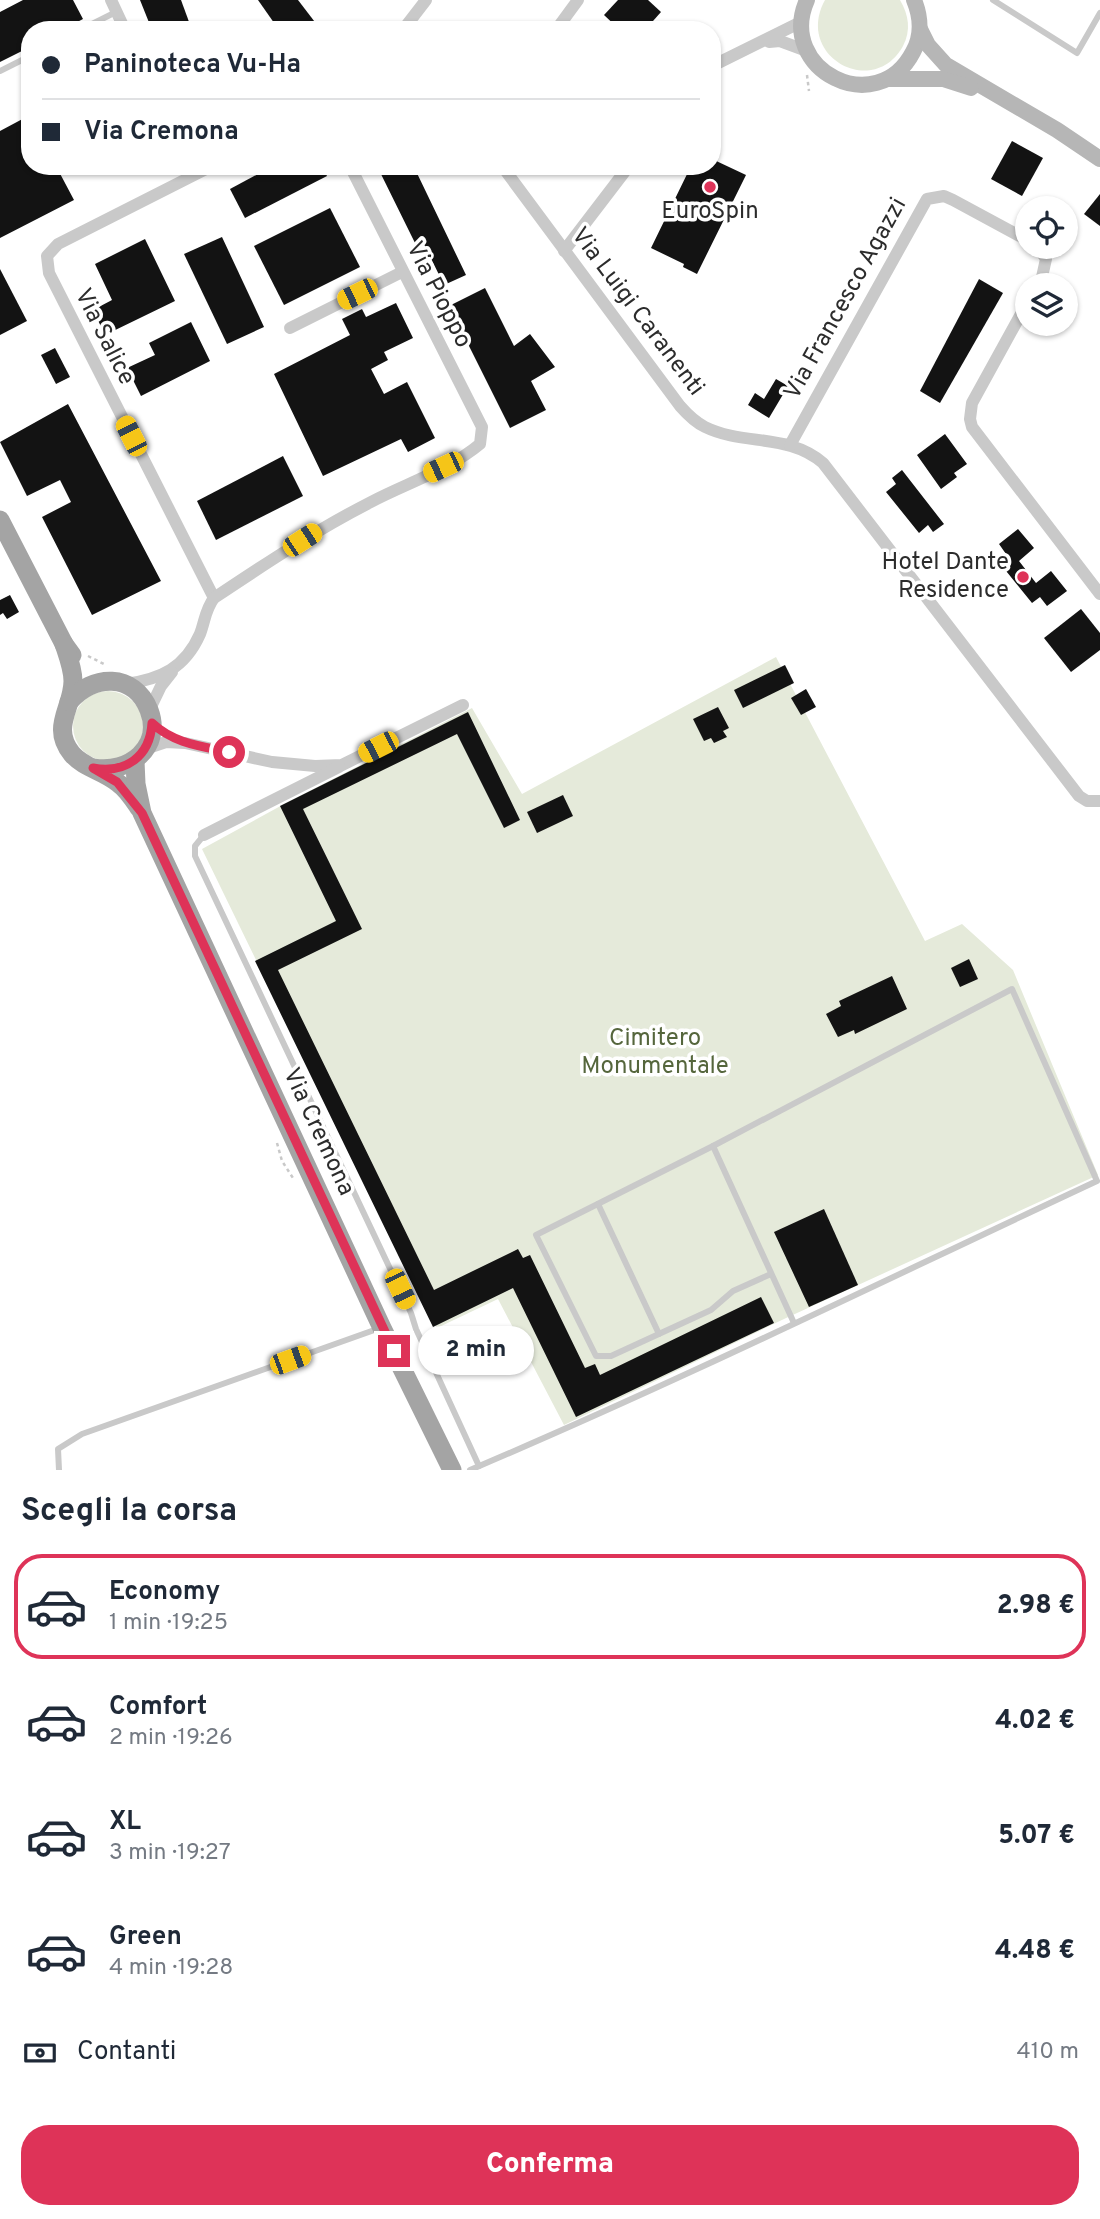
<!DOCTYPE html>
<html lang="it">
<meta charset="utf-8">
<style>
body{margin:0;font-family:Overpass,sans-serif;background:#f2f2f3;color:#1f2937;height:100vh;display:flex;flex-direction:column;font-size:26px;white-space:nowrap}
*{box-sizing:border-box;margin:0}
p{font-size:23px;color:#747a83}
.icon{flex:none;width:38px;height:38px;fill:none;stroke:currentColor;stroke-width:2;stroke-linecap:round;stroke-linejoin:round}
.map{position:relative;height:1470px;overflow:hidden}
.drawer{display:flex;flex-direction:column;background:#fff;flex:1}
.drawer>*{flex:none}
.hud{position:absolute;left:21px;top:21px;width:700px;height:154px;border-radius:28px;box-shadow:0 2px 5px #0004;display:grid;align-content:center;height:154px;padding:0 21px;background:#fff}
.fabs{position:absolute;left:1015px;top:196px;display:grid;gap:14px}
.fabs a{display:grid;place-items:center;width:63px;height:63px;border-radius:50%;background:#fff;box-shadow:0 2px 5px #0004;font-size:35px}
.end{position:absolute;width:32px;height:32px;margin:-16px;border:9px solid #de3358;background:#fff;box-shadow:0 0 0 4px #fff}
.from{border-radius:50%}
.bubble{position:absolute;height:49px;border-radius:24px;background:#fff;box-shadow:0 2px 5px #0004;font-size:23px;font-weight:800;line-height:49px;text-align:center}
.car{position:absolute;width:21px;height:42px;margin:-21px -10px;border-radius:9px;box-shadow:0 0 5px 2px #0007;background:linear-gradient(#f5c518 24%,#345 0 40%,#f5c518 0 76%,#345 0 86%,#f5c518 0)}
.hud b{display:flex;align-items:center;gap:24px;height:66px;font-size:26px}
.hud b+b{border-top:2px solid #e0e1e3}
.hud i{width:18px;height:18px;background:#1f2937}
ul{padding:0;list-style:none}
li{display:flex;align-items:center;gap:21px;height:105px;margin:0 14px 10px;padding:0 7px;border:4px solid transparent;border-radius:28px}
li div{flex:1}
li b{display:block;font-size:26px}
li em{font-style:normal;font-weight:800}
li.selected{border-color:#de3358}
li>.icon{width:63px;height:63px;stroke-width:1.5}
h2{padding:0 21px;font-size:32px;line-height:84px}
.pay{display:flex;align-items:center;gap:18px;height:77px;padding:0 21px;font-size:26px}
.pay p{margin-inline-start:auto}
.cta{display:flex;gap:14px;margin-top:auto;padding:14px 21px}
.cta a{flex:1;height:80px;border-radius:28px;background:#de3358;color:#fff;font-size:28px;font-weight:800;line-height:80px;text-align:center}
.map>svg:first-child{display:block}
.green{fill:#e5eada}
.building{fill:#131313}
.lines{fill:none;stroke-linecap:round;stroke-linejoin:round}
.path{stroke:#c9c9c9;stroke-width:2.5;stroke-dasharray:3.5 3.5;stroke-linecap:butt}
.lane{stroke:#c9c9c9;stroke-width:6}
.street{stroke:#c9c9c9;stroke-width:12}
.secondary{stroke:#b6b6b6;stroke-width:16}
.primary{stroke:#a4a4a4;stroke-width:19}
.route{stroke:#de3358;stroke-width:9}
.poi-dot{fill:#de3358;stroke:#fff;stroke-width:2.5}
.labels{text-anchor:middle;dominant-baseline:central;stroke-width:7;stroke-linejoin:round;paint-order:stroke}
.poi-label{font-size:24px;fill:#2c2c2c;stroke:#fff}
.street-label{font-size:24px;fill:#2c2c2c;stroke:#fff}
.park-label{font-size:24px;fill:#55663c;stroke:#fff}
</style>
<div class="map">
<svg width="1100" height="1470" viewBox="0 0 1100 1470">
<rect width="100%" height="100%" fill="#fff"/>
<!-- green -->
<g class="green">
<path d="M825,0H900C909,15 911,31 903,46C873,100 794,56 825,0Z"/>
<path d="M776,657L925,941L962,924L1013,970L1098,1175L784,1319L564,1425L498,1299L437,1328L271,970L257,962L202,849L286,803L472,708L522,794Z"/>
<circle cx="108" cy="726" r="35"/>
</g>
<!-- building -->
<g class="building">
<path d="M23,0H73L83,19L62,30H30V47L0,62V12Z"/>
<path d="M140,0H181L192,30H152Z"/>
<path d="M258,0H298L321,30H279Z"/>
<path d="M618,0H648L661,12L645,30H620L604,15Z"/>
<path d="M30,115V166H56L74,200L0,238V131Z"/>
<path d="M1012,141L1043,158L1022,196L991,179Z"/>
<path d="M712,159L746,175L697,274L683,267L684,264L651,248L691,166H712Z"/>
<path d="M273,166H322L327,176L245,218L230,189Z"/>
<path d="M377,166H404L406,171L414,167L466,275L444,285L422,240L415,243Z"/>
<path d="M1100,194V226L1084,214Z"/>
<path d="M330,208L360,267L284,305L254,246Z"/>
<path d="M222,237L264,327L227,344L184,254Z"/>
<path d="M145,239L175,301L105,335L93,310L112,300L95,264Z"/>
<path d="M0,269L27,321L0,335Z"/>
<path d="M979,279L1003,293L940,403L920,391Z"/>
<path d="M485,288L514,346L530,334L555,367L531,381L546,410L510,428L449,306Z"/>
<path d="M396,303L413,338L384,352L388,360L371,369L384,394L407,382L435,438L408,452L401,439L323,476L274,374L350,335L342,319L362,309L366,317Z"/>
<path d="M191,322L210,361L141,396L127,368L155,355L149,343Z"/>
<path d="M55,348L70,377L56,384L41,355Z"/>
<path d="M776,379L788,386L769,418L748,405L755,393L764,399Z"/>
<path d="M68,404L161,581L92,615L42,517L71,502L60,480L27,496L0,442Z"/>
<path d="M945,434L967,464L954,473L957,477L941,489L917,455Z"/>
<path d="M283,456L303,496L216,540L197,501Z"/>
<path d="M902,470L944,524L933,532L928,525L919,533L886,492L896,484L892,478Z"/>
<path d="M1018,529L1034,548L1019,561L1036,583L1051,571L1067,591L1047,606L1040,597L1032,603L998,561L1006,554L999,544Z"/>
<path d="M10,595L19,612L7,619L3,613L0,615V600Z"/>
<path d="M1081,609L1100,633V650L1071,672L1044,638Z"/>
<path d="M785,665L794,683L743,708L734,690Z"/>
<path d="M806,689L816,707L801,715L791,698Z"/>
<path d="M718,707L729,728L723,731L727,737L714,743L711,738L704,741L693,719Z"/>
<path d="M468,712L520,820L504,828L457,734L303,809L362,929L278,970L434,1290L518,1249L523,1258L530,1255L585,1368L595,1364L600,1375L761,1297L774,1323L576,1417L513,1288L433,1327L255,961L336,921L280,806Z"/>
<path d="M563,795L573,816L537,833L527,812Z"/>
<path d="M969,959L978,979L960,987L951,968Z"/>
<path d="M892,976L907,1009L855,1034L854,1030L838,1037L826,1014L841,1006L839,1001Z"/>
<path d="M824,1209L858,1285L809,1307L774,1232Z"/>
</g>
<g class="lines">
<!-- path -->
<g class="path">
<path d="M807,75L809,91"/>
<path d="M88,656L104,664"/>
<path d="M277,1143L282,1161L293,1178"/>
</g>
<!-- lane -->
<g class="lane">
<path d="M993,0L1077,53L1100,13"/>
<path d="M80,30L116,12"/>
<path d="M0,71L30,56"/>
<path d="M204,835L195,846V856L411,1313L416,1329L479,1466"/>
<path d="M713,1146L536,1235L596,1356H611L711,1310L733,1291L771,1274"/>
<path d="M598,1204L659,1334"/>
<path d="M59,1470L58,1449L82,1434L380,1328"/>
<path d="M470,1470C682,1380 889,1278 1097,1181L1012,989L713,1146L794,1323"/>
</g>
<!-- street -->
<g class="street">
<path d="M111,0L125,30"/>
<path d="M406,30V26L426,0"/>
<path d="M556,30L578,0"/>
<path d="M769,42L780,41L807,51"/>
<path d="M712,66L801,22"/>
<path d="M212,166L58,244L47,256L49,273L214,598"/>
<path d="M502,166L680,406C687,414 695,422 705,427C744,446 788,433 823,463L1079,796L1087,801H1100"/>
<path d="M564,251L629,166"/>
<path d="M1037,285L1042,277L1046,259L1038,247"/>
<path d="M1027,303L972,403L970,419L972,427L1100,594"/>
<path d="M290,328L402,272"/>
<path d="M790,445L927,199L944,196L953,200L1027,240"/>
<path d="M126,684C161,679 185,668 200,634C205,621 205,610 214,598C265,564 316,530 371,502C407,483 449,470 480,444L482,427L350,166"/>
<path d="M149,711L161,686L172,672"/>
<path d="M145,749L166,742L185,743L272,762L315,766L342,765L463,705"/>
<path d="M204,835L339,767"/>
</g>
<!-- secondary -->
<g class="secondary">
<path d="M807,0C776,70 877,121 913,52C922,36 921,17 914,0"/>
<path d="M920,29L928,45L946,65L1057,130L1100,159"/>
<path d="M888,79H943L971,88"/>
</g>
<!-- primary -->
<g class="primary">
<path d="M0,520L64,644L72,655"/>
<path d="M64,644C68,656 73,669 73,681C73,708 50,727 72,754C84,768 104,771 118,783C127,789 133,799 139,808"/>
<path d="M69,702C92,674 134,672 149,710C163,747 129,774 94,768"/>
<path d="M135,761L136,784L142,813L382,1328L452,1470"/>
</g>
</g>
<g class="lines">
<!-- route -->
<path class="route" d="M229,752C200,746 173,743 152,723C150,757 125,774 93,768L117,782L142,813L394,1351"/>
</g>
<!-- markers -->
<g class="poi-dot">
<circle cx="710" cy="187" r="7"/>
<circle cx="1023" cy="577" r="7"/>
</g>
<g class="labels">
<!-- poi labels -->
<g class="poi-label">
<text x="710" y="212">EuroSpin</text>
<text x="1009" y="563" text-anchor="end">Hotel Dante<tspan x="1009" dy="28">Residence</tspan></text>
</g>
<!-- street labels -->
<g class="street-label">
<text transform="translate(438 295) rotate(63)">Via Pioppo</text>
<text transform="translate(846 299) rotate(-61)">Via Francesco Agazzi</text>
<text transform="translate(637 312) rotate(53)">Via Luigi Caranenti</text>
<text transform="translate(104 337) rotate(63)">Via Salice</text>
<text transform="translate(318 1132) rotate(65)">Via Cremona</text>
</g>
<!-- park labels -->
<g class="park-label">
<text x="655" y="1039">Cimitero<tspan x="655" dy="28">Monumentale</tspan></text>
</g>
</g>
</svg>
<div class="fabs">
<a><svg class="icon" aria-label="locate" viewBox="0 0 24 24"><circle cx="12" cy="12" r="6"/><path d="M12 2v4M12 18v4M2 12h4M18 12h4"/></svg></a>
<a><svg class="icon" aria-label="layers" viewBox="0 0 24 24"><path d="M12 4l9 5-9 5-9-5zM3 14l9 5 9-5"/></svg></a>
</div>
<i class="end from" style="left:229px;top:752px"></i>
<i class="end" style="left:394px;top:1351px"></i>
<div class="bubble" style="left:418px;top:1326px;width:116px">2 min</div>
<i class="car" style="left:357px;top:294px;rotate:244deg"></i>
<i class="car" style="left:131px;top:436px;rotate:333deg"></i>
<i class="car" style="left:443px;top:467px;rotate:245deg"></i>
<i class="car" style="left:302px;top:540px;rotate:57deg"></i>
<i class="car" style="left:378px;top:747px;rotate:243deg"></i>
<i class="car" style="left:400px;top:1289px;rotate:155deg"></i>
<i class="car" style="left:290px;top:1360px;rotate:70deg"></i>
<div class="hud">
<b><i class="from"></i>Paninoteca Vu-Ha</b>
<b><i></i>Via Cremona</b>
</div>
</div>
<section class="drawer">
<h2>Scegli la corsa</h2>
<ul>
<li class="selected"><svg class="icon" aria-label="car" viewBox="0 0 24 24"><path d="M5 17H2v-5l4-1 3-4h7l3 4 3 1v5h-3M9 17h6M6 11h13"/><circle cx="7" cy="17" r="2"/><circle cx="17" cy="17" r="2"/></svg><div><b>Economy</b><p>1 min · 19:25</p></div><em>2.98 €</em></li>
<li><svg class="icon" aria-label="car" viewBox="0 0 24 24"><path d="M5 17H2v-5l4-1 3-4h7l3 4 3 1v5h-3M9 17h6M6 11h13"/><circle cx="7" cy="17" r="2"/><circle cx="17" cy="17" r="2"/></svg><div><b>Comfort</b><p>2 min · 19:26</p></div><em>4.02 €</em></li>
<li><svg class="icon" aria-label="car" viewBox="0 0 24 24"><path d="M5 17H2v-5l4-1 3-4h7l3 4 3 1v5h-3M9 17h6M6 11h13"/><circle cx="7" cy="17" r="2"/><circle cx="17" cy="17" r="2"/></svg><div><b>XL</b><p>3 min · 19:27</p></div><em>5.07 €</em></li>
<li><svg class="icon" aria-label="car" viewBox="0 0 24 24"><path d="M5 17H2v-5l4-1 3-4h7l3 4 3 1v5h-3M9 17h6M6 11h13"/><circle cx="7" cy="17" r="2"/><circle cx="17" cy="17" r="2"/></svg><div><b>Green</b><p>4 min · 19:28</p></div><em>4.48 €</em></li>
</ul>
<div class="pay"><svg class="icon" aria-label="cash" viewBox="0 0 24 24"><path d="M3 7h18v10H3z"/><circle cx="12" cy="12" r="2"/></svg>Contanti<p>410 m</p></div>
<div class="cta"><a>Conferma</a></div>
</section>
